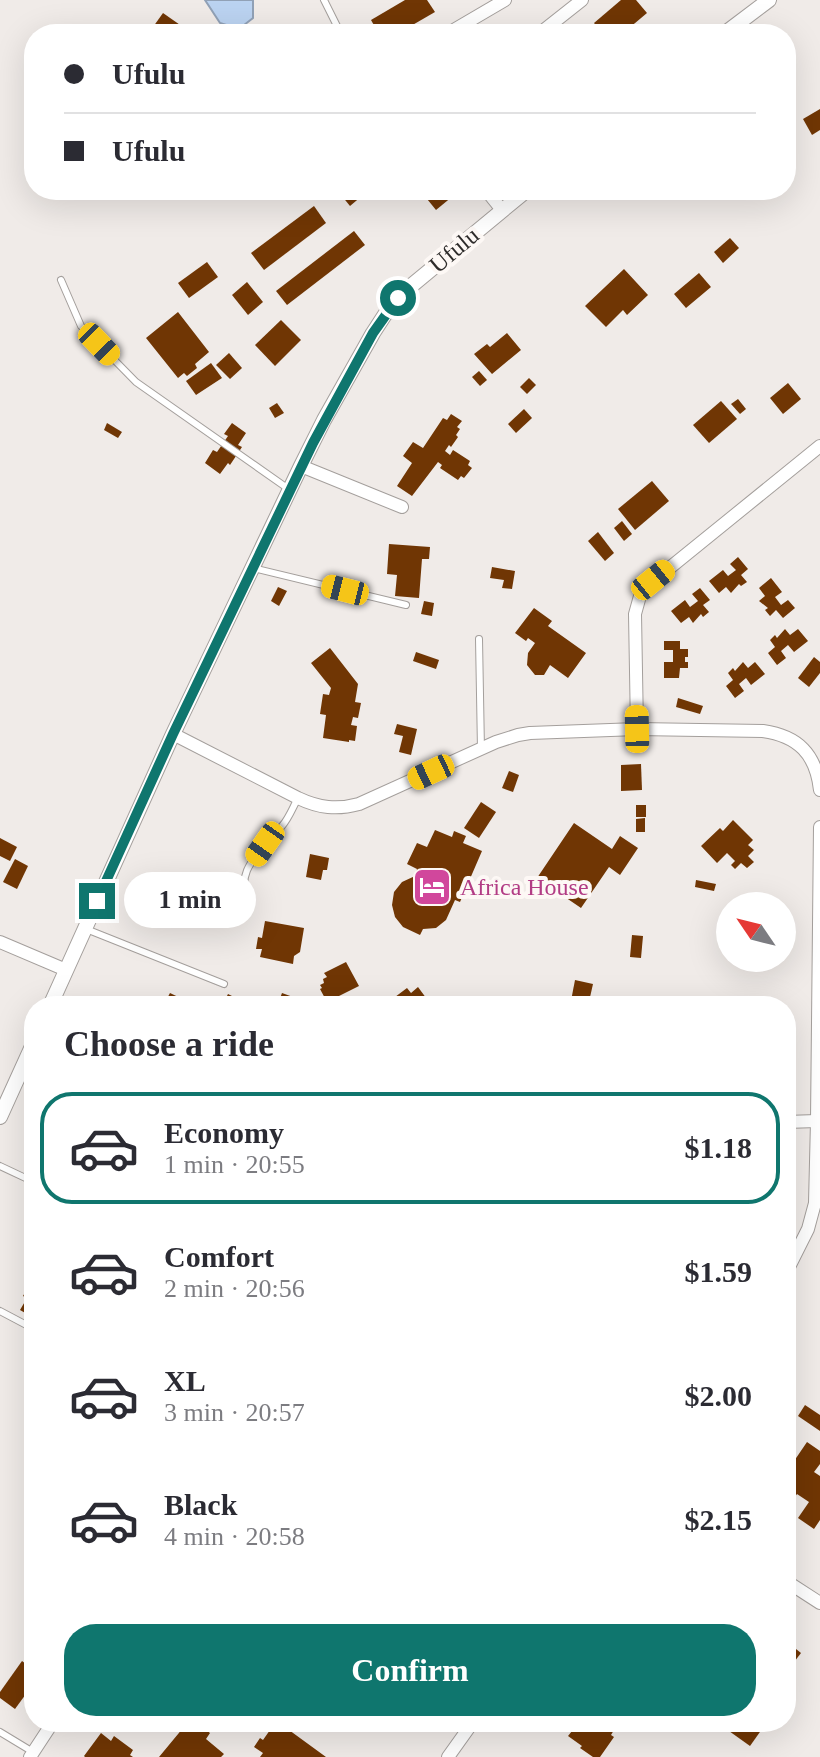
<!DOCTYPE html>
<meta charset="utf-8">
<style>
body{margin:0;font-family:"Times New Roman",serif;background:#f2f2f3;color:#2b2b33;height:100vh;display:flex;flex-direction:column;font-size:30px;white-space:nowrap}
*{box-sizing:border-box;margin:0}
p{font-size:26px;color:#7c7c81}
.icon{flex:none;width:44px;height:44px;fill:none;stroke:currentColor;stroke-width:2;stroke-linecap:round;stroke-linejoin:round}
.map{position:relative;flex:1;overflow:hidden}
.sheet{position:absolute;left:24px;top:996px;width:772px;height:736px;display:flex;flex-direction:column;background:#fff;border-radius:32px;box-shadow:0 8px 32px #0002}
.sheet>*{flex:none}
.top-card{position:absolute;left:24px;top:24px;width:772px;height:176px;border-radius:32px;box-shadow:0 8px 32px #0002;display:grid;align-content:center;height:176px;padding:0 40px;background:#fff}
.needle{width:52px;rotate:305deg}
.controls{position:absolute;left:716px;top:892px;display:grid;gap:16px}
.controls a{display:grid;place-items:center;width:80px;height:80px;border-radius:50%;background:#fff;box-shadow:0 8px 32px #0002;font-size:40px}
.end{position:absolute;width:36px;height:36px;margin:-18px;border:10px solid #0f766e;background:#fff;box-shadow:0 0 0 4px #fff}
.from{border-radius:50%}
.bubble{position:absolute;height:56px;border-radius:28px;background:#fff;box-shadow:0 8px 32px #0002;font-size:26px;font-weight:700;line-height:56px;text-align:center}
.car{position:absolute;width:24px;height:48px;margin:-24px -12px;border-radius:10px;box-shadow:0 0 6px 2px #0007;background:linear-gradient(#f5c518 24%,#345 0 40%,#f5c518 0 76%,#345 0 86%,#f5c518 0)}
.top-card b{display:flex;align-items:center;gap:28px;height:76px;font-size:30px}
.top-card b+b{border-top:2px solid #e1e1e2}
.top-card i{width:20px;height:20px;background:#2b2b33}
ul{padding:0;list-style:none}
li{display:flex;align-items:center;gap:24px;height:112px;margin:0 16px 12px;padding:0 24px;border:4px solid transparent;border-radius:32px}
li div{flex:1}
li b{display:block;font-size:30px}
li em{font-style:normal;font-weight:700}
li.active{border-color:#0f766e}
li>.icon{width:72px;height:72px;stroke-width:1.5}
h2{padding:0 40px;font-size:36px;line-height:96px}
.action{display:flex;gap:16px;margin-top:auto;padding:16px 40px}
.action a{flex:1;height:92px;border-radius:32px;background:#0f766e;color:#fff;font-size:32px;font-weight:700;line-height:92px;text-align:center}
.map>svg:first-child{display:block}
.water{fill:#bbd3f1;stroke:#91a1b6;stroke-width:2}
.building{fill:#703604}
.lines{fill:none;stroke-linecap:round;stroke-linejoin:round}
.service-casing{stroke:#a49f9c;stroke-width:8}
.minor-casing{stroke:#a49f9c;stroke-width:14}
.tertiary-casing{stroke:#a49f9c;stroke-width:16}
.service{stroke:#fff;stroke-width:6}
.minor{stroke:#fff;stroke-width:12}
.tertiary{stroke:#fff;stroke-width:14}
.route{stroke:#0f766e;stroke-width:10}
.labels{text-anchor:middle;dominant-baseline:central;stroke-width:8;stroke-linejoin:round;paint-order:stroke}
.street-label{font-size:24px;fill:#2e2c2b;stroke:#fdf8f5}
.hotel-label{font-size:24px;fill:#b23c85;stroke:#fdf8f5;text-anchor:start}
</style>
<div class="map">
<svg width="820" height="1757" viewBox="0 0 820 1757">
<rect width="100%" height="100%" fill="#f0ebe8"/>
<!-- water -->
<path class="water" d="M205,0H253V18L239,29L220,23Z"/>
<!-- building -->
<g class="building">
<path d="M405,0H427L435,12L397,34H379L371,20Z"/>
<path d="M621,0H636L647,13L622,34H603L594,23Z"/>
<path d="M163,13L193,34H148Z"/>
<path d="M820,109V130L812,135L803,119Z"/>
<path d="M337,190H369L350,206Z"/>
<path d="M428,190H448L453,196L436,210L423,194Z"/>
<path d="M314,206L326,223L264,270L251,253Z"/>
<path d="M354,231L365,245L287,305L276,291Z"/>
<path d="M730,238L739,248L723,263L714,252Z"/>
<path d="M207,262L218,277L189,298L178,283Z"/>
<path d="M624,269L648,295L627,315L623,310L606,327L585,306Z"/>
<path d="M699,273L711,287L686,308L674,294Z"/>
<path d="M247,282L263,302L248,315L232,295Z"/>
<path d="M178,312L209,352L195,364L197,368L187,376L184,373L178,378L146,338Z"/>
<path d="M281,320L301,340L275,366L255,345Z"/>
<path d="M507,333L521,350L492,374L474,354L487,344L490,347Z"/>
<path d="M229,353L242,368L230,379L216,365Z"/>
<path d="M211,363L222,378L196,395L186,381Z"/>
<path d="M479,371L487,380L480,386L472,377Z"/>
<path d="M529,378L536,385L527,394L520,387Z"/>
<path d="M788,383L801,399L783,414L770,398Z"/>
<path d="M738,399L746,409L740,414L731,404Z"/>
<path d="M721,401L737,419L709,443L693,425Z"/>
<path d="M277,403L284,413L275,418L269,408Z"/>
<path d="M524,409L532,418L516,433L508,424Z"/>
<path d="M451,414L462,421L457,427L460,429L456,435L458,437L451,447L449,445L445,451L450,455L453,450L470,461L468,465L472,468L464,478L461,476L458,480L440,468L442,465L438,462L412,496L397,486L412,463L403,456L413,442L423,448L443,418L447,420Z"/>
<path d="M107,423L122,432L118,438L104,430Z"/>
<path d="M232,423L246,433L238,445L242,447L230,465L228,463L220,474L205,463L213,450L217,452L228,436L224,434Z"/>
<path d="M652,481L669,501L635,530L618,509Z"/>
<path d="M622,521L632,534L624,541L614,528Z"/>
<path d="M598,532L614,553L605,561L588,541Z"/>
<path d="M389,544L430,547L429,559H422L419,598L395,596L397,575L387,574Z"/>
<path d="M738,557L748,569L741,575L747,582L741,586L739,584L731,593L726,587L719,593L709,581L723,570L728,576L736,570L730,564Z"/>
<path d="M492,567L515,571L512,589L502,588L504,580L490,578Z"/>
<path d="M771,578L782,592L775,597L781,605L788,600L795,608L783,618L776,610L770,616L765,610L768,608L759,601L765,596L759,588Z"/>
<path d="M278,587L287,591L279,606L271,601Z"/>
<path d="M700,588L710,600L703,605L709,612L703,617L701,614L693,623L689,617L681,623L671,611L685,600L690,607L698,601L692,594Z"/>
<path d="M424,601L434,603L432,616L421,614Z"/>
<path d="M534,608L552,621L548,626L586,653L568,678L550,665L544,675H535L527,665L528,653L535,643L528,638L526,641L515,633Z"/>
<path d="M785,629L790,635L798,629L808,641L794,652L788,645L781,651L786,658L777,665L768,653L775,647L770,640L775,635L777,638Z"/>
<path d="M664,641H680V649H688V657H685V662H688V668H680L679,678H664V662H673V650H664Z"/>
<path d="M330,648L358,684L355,702L361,703L358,718L353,717L351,725L357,726L355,741L349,740V742L323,738L326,715L320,714L323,694L329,695L331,688L311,663Z"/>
<path d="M416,652L439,660L436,669L413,661Z"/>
<path d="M814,657L820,662V673L809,687L798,678Z"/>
<path d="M743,662L748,668L755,662L765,674L751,685L746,678L739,684L744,691L735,698L726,686L733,680L728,673L733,668L735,671Z"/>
<path d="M678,698L703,706L700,714L676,707Z"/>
<path d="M397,724L417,729L411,755L399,752L403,736L394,734Z"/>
<path d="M641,764L642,790L621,791V765Z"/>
<path d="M509,771L519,775L513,792L502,788Z"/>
<path d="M481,802L496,812L479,838L464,828Z"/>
<rect x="636" y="805" width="10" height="12"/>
<path d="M645,818V832H636V819Z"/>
<path d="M733,820L753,840L748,845L754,850L748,856L754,862L747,868L741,863L735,869L731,865L735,861L727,853L717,863L701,846L720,828L723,831Z"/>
<path d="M574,823L612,849L620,836L638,848L620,875L609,867L581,908L537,878Z"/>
<path d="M435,830L452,837L454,831L466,836L463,843L482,851L460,902L455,900L446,920L436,928L423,929L420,935L403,927L395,917L392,905L394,892L402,882L415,876L417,869L407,864L417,843L427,847Z"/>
<path d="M0,838L17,847L10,861L0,856Z"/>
<path d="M310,854L329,858L327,870H323L321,880L306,877Z"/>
<path d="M15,859L28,866L17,889L3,882Z"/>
<path d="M696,880L716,884L714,891L695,887Z"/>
<path d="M265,921L304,928L300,952L294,956L293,964L260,957L262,949H256L258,937L262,938Z"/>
<path d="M632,935L643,936L641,958L630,957Z"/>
<path d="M346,962L359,986L327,1002L320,989L322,988L320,985L324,983L323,979L327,977L324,973Z"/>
<path d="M575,980L593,984L588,1006H570Z"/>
<path d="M418,987L432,1006H395L391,1000L407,988L411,993Z"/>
<path d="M170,993L197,1006H163Z"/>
<path d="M282,993L293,997L289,1006H277Z"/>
<path d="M228,994L242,1001L239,1006H222Z"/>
<path d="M34,1277V1318L20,1310L27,1298L23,1296Z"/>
<path d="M805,1405L820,1415V1431L798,1416Z"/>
<path d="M807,1442L820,1451V1464L814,1472L820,1476V1520L814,1529L798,1518L809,1502L797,1494L790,1504L786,1502V1464L790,1467Z"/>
<path d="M786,1641L801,1653L788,1670L786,1668Z"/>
<path d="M22,1661L34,1670V1683L15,1709L0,1698V1692Z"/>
<path d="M188,1722H197L210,1733L206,1739L224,1754L221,1757H159Z"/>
<path d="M272,1722H278L326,1757H260L263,1753L254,1747L260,1738L263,1740L270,1730L267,1728Z"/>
<path d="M565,1722H613L617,1725L611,1735L614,1737L600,1757H593L580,1748L582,1746L568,1736L572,1731L564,1724Z"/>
<path d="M735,1722H767L750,1746L729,1731Z"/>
<path d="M101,1733L111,1741L114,1736L133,1750L130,1755L133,1757H85L84,1756Z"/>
</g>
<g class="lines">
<!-- service casing -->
<g class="service-casing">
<g id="service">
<path d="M324,0L341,34"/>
<path d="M61,280L81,326L136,382L290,490"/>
<path d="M253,568L406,605"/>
<path d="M479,639L481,750"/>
<path d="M250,906C231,870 262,852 282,826C289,818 293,807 298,798"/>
<path d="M86,929L224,984"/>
<path d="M0,1166L34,1182"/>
<path d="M0,1311L34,1329"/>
<path d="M0,1732L33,1752"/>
</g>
</g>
<!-- minor casing -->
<g class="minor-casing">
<g id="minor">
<path d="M447,34L505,0"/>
<path d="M539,34L582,0"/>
<path d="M486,190L502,210"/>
<path d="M301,466L402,507"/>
<path d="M637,729L635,614L640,596L646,587L820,446"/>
<path d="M173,734L298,798C319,808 337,810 359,804L496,742L518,735L530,733L637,729L763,731C798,736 816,754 820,790"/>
<path d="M0,942L66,970"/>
<path d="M786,1122L817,1121"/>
<path d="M786,1273L808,1229L815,1203L817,1121L820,827"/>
<path d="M786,1581L820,1603"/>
<path d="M30,1757L53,1722"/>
<path d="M448,1757L473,1722"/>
</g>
</g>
<!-- tertiary casing -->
<g class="tertiary-casing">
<g id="tertiary">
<path d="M724,34L769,0"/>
<path d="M50,1006L173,734L301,466L324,420L373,333L386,313L411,286L527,190"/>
<path d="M0,1117L34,1042"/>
</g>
</g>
<!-- service -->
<use href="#service" class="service"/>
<!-- minor -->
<use href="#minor" class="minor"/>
<!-- tertiary -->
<use href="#tertiary" class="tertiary"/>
</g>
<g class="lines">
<!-- route -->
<path class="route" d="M97,901L173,734L313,443L373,333L398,298"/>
</g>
<!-- icons -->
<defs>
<g id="hotel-square" transform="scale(2)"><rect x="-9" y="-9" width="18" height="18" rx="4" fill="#d1479c" stroke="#fdf8f5"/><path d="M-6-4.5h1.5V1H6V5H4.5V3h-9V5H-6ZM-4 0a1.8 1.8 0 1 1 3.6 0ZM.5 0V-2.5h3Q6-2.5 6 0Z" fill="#fff"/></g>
</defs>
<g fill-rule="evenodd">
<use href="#hotel-square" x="432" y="887"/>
</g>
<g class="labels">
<!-- street labels -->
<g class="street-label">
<text transform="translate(454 250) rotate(-40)">Ufulu</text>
</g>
<!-- hotel labels -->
<g class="hotel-label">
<text x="460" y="887">Africa House</text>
</g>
</g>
</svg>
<div class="controls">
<a><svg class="needle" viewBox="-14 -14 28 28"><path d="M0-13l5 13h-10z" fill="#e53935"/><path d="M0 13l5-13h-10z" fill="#7c7c81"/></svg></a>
</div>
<i class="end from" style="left:398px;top:298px"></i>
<i class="end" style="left:97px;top:901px"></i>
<div class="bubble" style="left:124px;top:872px;width:132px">1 min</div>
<i class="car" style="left:99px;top:344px;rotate:136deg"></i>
<i class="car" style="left:653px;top:580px;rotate:51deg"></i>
<i class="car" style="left:345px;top:590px;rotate:284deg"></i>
<i class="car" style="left:637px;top:729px;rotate:359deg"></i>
<i class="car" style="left:431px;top:772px;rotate:245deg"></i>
<i class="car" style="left:265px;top:844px;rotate:215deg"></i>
<div class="top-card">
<b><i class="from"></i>Ufulu</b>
<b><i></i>Ufulu</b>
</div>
<section class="sheet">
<h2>Choose a ride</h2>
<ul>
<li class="active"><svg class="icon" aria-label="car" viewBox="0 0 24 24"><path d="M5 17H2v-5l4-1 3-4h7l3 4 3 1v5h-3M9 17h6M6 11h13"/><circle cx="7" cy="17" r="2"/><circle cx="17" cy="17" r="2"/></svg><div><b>Economy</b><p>1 min · 20:55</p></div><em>$1.18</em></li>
<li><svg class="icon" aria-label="car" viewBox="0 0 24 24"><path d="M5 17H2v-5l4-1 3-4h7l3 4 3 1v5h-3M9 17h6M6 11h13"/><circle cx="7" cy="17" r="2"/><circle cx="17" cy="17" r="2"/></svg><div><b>Comfort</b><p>2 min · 20:56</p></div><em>$1.59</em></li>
<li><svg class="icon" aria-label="car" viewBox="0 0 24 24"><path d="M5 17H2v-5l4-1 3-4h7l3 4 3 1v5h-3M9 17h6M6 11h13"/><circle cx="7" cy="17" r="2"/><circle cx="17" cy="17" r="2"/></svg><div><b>XL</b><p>3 min · 20:57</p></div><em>$2.00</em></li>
<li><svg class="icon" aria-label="car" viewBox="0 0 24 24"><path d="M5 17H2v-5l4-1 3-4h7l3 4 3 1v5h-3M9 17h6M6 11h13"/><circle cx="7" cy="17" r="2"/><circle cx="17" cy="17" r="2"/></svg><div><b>Black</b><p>4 min · 20:58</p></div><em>$2.15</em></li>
</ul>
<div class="action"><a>Confirm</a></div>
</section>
</div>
